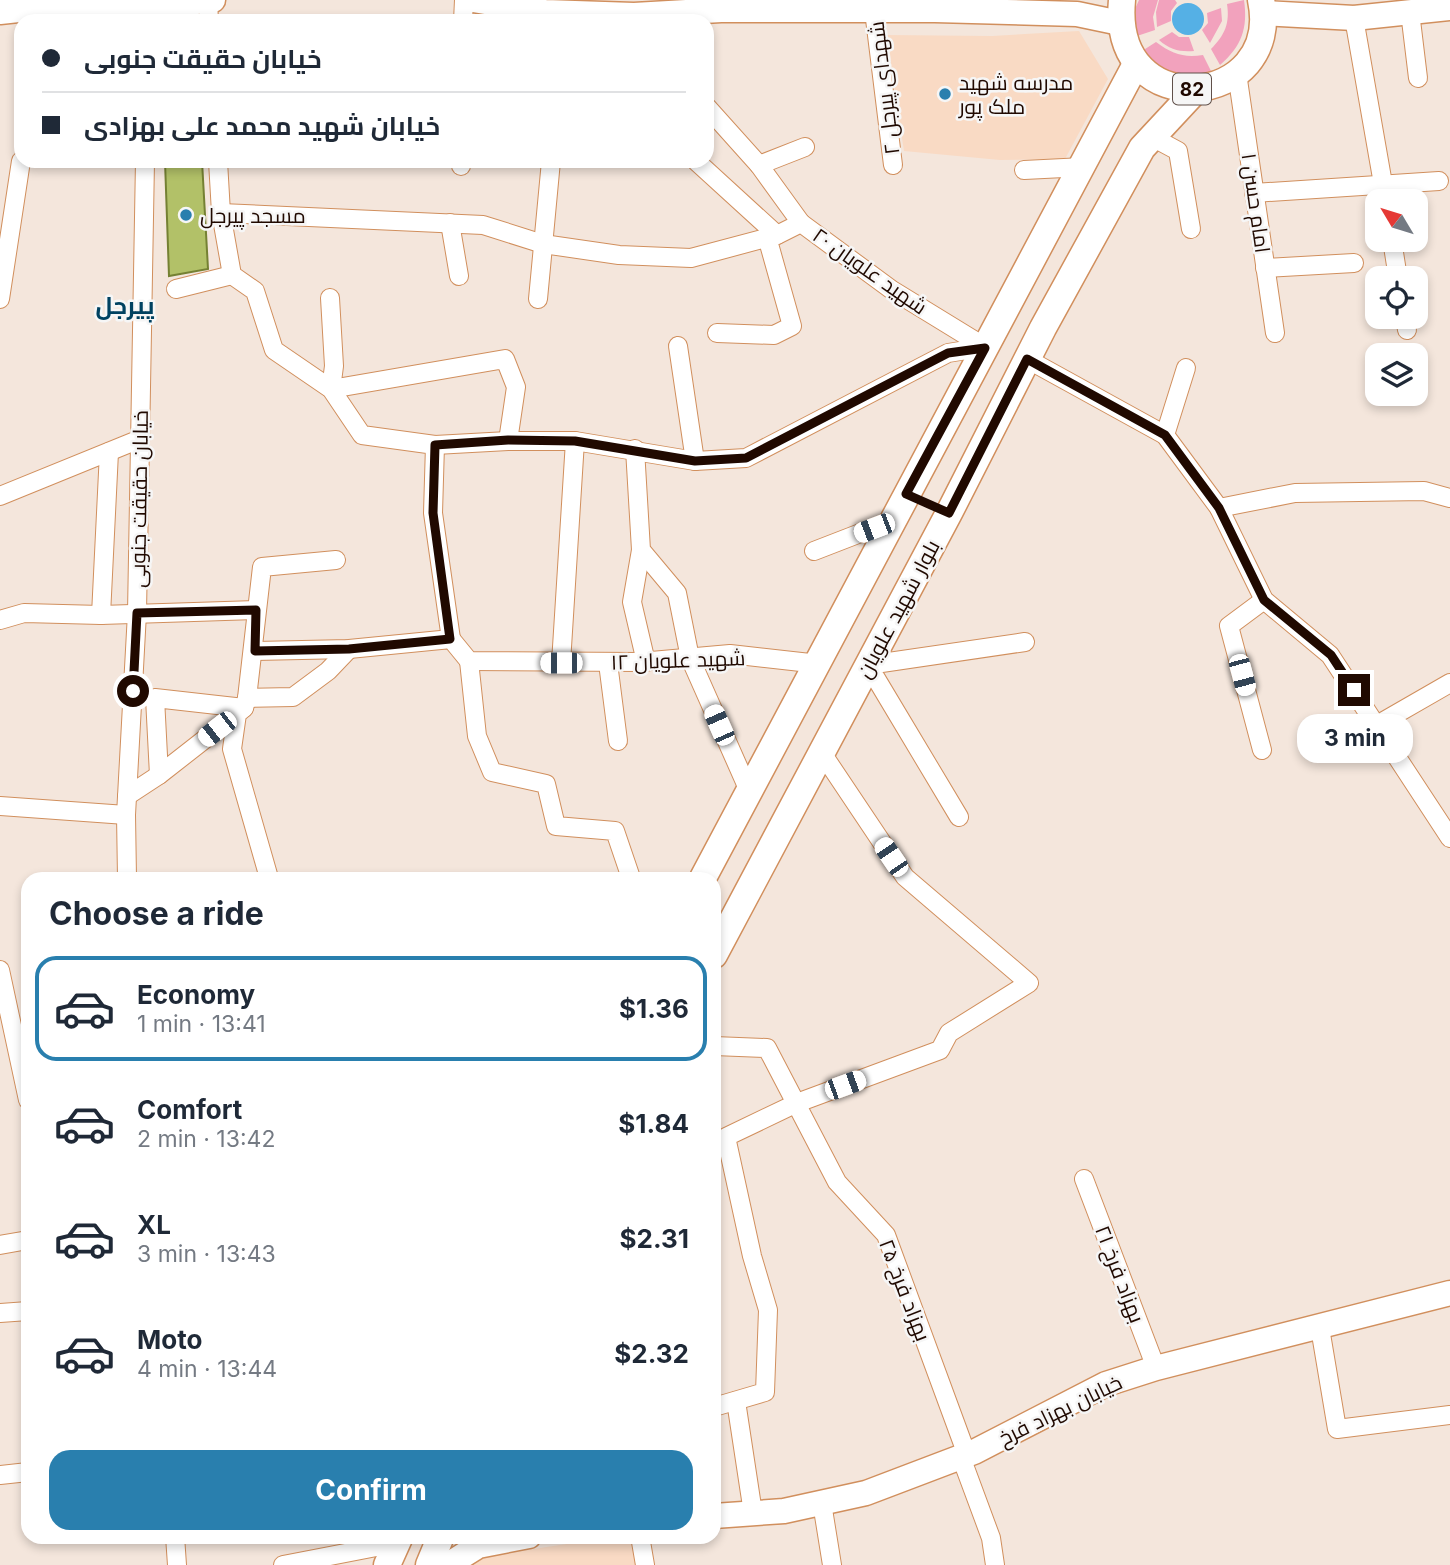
<!DOCTYPE html>
<meta charset="utf-8">
<style>
body{margin:0;font-family:Inter,Cairo,sans-serif;background:#f2f2f3;color:#1f2937;height:100vh;display:flex;flex-direction:column;font-size:26px;white-space:nowrap}
*{box-sizing:border-box;margin:0}
p{font-size:23px;color:#747a83}
.icon{flex:none;width:38px;height:38px;fill:none;stroke:currentColor;stroke-width:2;stroke-linecap:round;stroke-linejoin:round}
.map{position:relative;flex:1;overflow:hidden}
.panel{position:absolute;left:21px;top:872px;width:700px;height:672px;display:flex;flex-direction:column;background:#fff;border-radius:21px;box-shadow:0 4px 10px #0003}
.panel>*{flex:none}
.banner{position:absolute;left:14px;top:14px;width:700px;height:154px;border-radius:21px;box-shadow:0 4px 10px #0003;display:grid;align-content:center;height:154px;padding:0 28px;background:#fff}
.needle{width:46px;rotate:308deg}
.tools{position:absolute;left:1365px;top:189px;display:grid;gap:14px}
.tools a{display:grid;place-items:center;width:63px;height:63px;border-radius:14px;background:#fff;box-shadow:0 4px 10px #0003;font-size:35px}
.end{position:absolute;width:32px;height:32px;margin:-16px;border:9px solid #200900;background:#fff;box-shadow:0 0 0 4px #fff}
.from{border-radius:50%}
.bubble{position:absolute;height:49px;border-radius:21px;background:#fff;box-shadow:0 4px 10px #0003;font-size:23px;font-weight:700;line-height:49px;text-align:center}
.car{position:absolute;width:21px;height:42px;margin:-21px -10px;border-radius:9px;box-shadow:0 0 5px 2px #0007;background:linear-gradient(#fff 24%,#345 0 40%,#fff 0 76%,#345 0 86%,#fff 0)}
.banner b{display:flex;align-items:center;gap:24px;height:66px;font-size:26px}
.banner b+b{border-top:2px solid #e0e1e3}
.banner i{width:18px;height:18px;background:#1f2937}
ul{padding:0;list-style:none}
li{display:flex;align-items:center;gap:21px;height:105px;margin:0 14px 10px;padding:0 14px;border:4px solid transparent;border-radius:21px}
li div{flex:1}
li b{display:block;font-size:26px}
li em{font-style:normal;font-weight:700}
li.current{border-color:#297fae}
li>.icon{width:63px;height:63px;stroke-width:1.5}
h2{padding:0 28px;font-size:32px;line-height:84px}
.action{display:flex;gap:14px;margin-top:auto;padding:14px 28px}
.action a{flex:1;height:80px;border-radius:21px;background:#297fae;color:#fff;font-size:28px;font-weight:700;line-height:80px;text-align:center}
.map>svg:first-child{display:block}
.built{fill:#f9dac4}
.green{fill:#f2a2bd}
.water{fill:#55b0e5}
.building{fill:#b2c168;stroke:#758133;stroke-width:2}
.lines{fill:none;stroke-linecap:round;stroke-linejoin:round}
.street-casing{stroke:#d18f5d;stroke-width:20}
.secondary-casing{stroke:#d18f5d;stroke-width:27}
.primary-casing{stroke:#d18f5d;stroke-width:29}
.street{stroke:#fff;stroke-width:18}
.secondary{stroke:#fff;stroke-width:24}
.primary{stroke:#fff;stroke-width:26}
.route{stroke:#200900;stroke-width:9}
.poi-dot{fill:#297fae;stroke:#f6f6f6;stroke-width:2.5}
.labels{text-anchor:middle;dominant-baseline:central;stroke-width:5;stroke-linejoin:round;paint-order:stroke}
.shield{fill:#f6f6f6;stroke:#60504a;stroke-width:2}
.shield-label{font-size:19px;font-weight:bold;fill:#200900}
.poi-label{font-size:21px;fill:#200900;stroke:#f6f6f6;text-anchor:start}
.street-label{font-size:21px;fill:#200900;stroke:#f6f6f6}
.quarter-label{font-size:24px;font-weight:bold;fill:#004261;stroke:#f6f6f6}
</style>
<div class="map">
<svg width="1450" height="1565" viewBox="0 0 1450 1565">
<rect width="100%" height="100%" fill="#f4e6dc"/>
<!-- built -->
<g class="built">
<path d="M1079,31L1108,79L1065,159L1000,160L904,151L886,35L992,36Z"/>
<path d="M620,1536L631,1537L636,1565H472L487,1556Z"/>
</g>
<!-- green -->
<g class="green">
<path d="M1139,0H1158L1153,17L1155,30L1137,36L1135,9Z"/>
<path d="M1159,0H1175L1177,3L1171,11V21L1157,27L1156,12Z"/>
<path d="M1244,0C1248,28 1242,46 1220,65L1211,49C1225,35 1230,23 1227,4Z"/>
<path d="M1221,8L1222,21L1210,43L1202,30L1208,23L1207,13Z"/>
<path d="M1172,32L1179,37H1189L1194,51C1180,52 1170,50 1159,40Z"/>
<path d="M1156,42C1172,54 1184,58 1203,55L1212,73C1178,80 1166,74 1142,51Z"/>
</g>
<!-- water -->
<circle class="water" cx="1188" cy="19" r="16"/>
<!-- building -->
<path class="building" d="M165,161H202L208,269L169,276Z"/>
<g class="lines">
<!-- street casing -->
<g class="street-casing">
<g id="street">
<path d="M208,1L209,21"/>
<path d="M874,11L893,165"/>
<path d="M1410,12L1418,78"/>
<path d="M1354,18L1386,201"/>
<path d="M463,21L464,0"/>
<path d="M1237,73L1275,333"/>
<path d="M707,107L759,165L801,223"/>
<path d="M1152,137L1178,151L1191,229"/>
<path d="M218,161L221,213L232,275L255,291L274,350L331,389L362,435L435,445L433,513L451,639"/>
<path d="M696,161L777,235"/>
<path d="M759,165L805,147"/>
<path d="M461,166V161"/>
<path d="M1024,170L1084,167"/>
<path d="M1254,193L1439,181"/>
<path d="M221,213L483,225L543,244L619,255L691,258L777,235L801,223L892,290L985,347"/>
<path d="M450,223L459,276"/>
<path d="M1392,240L1398,278"/>
<path d="M1265,268L1354,263"/>
<path d="M176,289L232,275"/>
<path d="M330,298L334,366L331,389L505,359L516,387L508,441"/>
<path d="M0,299L21,161"/>
<path d="M538,299L551,161"/>
<path d="M1405,317L1407,330"/>
<path d="M717,333L774,335L792,326L767,237"/>
<path d="M678,346L695,461"/>
<path d="M1027,359L1165,435L1219,508L1264,600L1330,655L1450,838"/>
<path d="M1165,435L1186,368"/>
<path d="M435,445L508,441H575L695,461L746,458L948,353L985,347"/>
<path d="M635,449L641,550L677,593L690,658L749,791"/>
<path d="M0,496L140,439"/>
<path d="M1219,508L1295,493L1424,491L1450,498"/>
<path d="M641,550L632,602L646,662"/>
<path d="M814,551L894,520"/>
<path d="M101,615L109,452"/>
<path d="M0,620L24,613L101,615L256,610"/>
<path d="M255,651L349,649L451,639L469,661L640,662L730,654L819,664"/>
<path d="M469,661L477,736L492,772L546,784L556,826L615,831L631,878"/>
<path d="M561,663L575,441"/>
<path d="M608,663L618,741"/>
<path d="M247,698L293,697L328,671L349,649"/>
<path d="M1377,725L1450,683"/>
<path d="M1262,750L1229,626L1264,600"/>
<path d="M159,775L155,698L244,708"/>
<path d="M127,796L159,775L237,714"/>
<path d="M0,806L126,815"/>
<path d="M959,817L868,665L1025,642"/>
<path d="M127,878L126,815L137,613L145,161"/>
<path d="M269,878L232,749L237,714L244,708L247,698L262,567L336,560"/>
<path d="M0,970L28,1100"/>
<path d="M714,1046L767,1048L837,1182L886,1235L967,1455"/>
<path d="M1084,1179L1156,1368"/>
<path d="M0,1245L28,1240"/>
<path d="M0,1313L28,1311"/>
<path d="M1320,1328L1337,1429L1450,1415"/>
<path d="M736,1401L753,1513"/>
<path d="M714,1407L765,1392L768,1310L752,1256L726,1137L797,1103L940,1050L949,1033L1029,983L905,877L822,753"/>
<path d="M961,1457L991,1538L995,1565"/>
<path d="M0,1475L28,1472"/>
<path d="M822,1503L832,1565"/>
<path d="M175,1536L177,1565"/>
<path d="M640,1536L645,1565"/>
<path d="M283,1565L397,1543"/>
</g>
</g>
<!-- secondary casing -->
<g class="secondary-casing">
<g id="secondary">
<path d="M473,0L545,12L634,15L721,10H935L1077,14L1120,23"/>
<path d="M0,12L55,6L147,8L213,0"/>
<path d="M1263,13L1354,18L1450,8"/>
<path d="M714,1516L784,1511L866,1493L974,1452L1106,1384L1156,1368L1450,1293"/>
<path d="M448,1565L478,1546L529,1536"/>
</g>
</g>
<!-- primary casing -->
<g class="primary-casing">
<g id="primary">
<path d="M1122,0C1110,127 1284,108 1261,0"/>
<path d="M703,878L1136,64"/>
<path d="M714,955L949,513L1043,328L1142,148L1196,90"/>
<path d="M387,1565L400,1536"/>
<path d="M429,1565L441,1536"/>
</g>
</g>
<!-- street -->
<use href="#street" class="street"/>
<!-- secondary -->
<use href="#secondary" class="secondary"/>
<!-- primary -->
<use href="#primary" class="primary"/>
</g>
<g class="lines">
<!-- route -->
<path class="route" d="M133,691L137,613L256,610L255,651L349,649L450,639L433,513L435,445L508,440L575,441L695,461L746,458L948,353L985,348L906,494L949,513L1027,359L1165,435L1219,508L1264,600L1331,655L1354,690"/>
</g>
<!-- markers -->
<g class="poi-dot">
<circle cx="945" cy="94" r="7"/>
<circle cx="186" cy="215" r="7"/>
</g>
<g class="labels">
<!-- shield labels -->
<rect class="shield" x="1173" y="73.5" width="38" height="31" rx="5"/>
<g class="shield-label">
<text x="1192" y="89">82</text>
</g>
<!-- poi labels -->
<g class="poi-label">
<text x="959" y="82">مدرسه شهید<tspan x="959" dy="24">ملک پور</tspan></text>
<text x="200" y="215">مسجد پیرجل</text>
</g>
<!-- street labels -->
<g class="street-label">
<text transform="translate(884 88) rotate(-97)">شهدای پیرجل ۲</text>
<text transform="translate(1256 203) rotate(82)">امام حسن ۱</text>
<text transform="translate(870 271) rotate(35)">شهید علویان ۲۰</text>
<text transform="translate(139 499) rotate(-89)">خیابان حقیقت جنوبی</text>
<text transform="translate(898 609) rotate(-62)">بلوار شهید علویان</text>
<text transform="translate(678 660) rotate(-2)">شهید علویان ۱۲</text>
<text transform="translate(1120 1274) rotate(69)">بهزاد فرخ ۲۱</text>
<text transform="translate(905 1290) rotate(69)">بهزاد فرخ ۲۵</text>
<text transform="translate(1060 1410) rotate(-26)">خیابان بهزاد فرخ</text>
</g>
<!-- quarter labels -->
<g class="quarter-label">
<text x="125" y="305">پیرجل</text>
</g>
</g>
</svg>
<div class="tools">
<a><svg class="needle" viewBox="-14 -14 28 28"><path d="M0-13l5 13h-10z" fill="#e53935"/><path d="M0 13l5-13h-10z" fill="#747a83"/></svg></a>
<a><svg class="icon" aria-label="locate" viewBox="0 0 24 24"><circle cx="12" cy="12" r="6"/><path d="M12 2v4M12 18v4M2 12h4M18 12h4"/></svg></a>
<a><svg class="icon" aria-label="layers" viewBox="0 0 24 24"><path d="M12 4l9 5-9 5-9-5zM3 14l9 5 9-5"/></svg></a>
</div>
<i class="end from" style="left:133px;top:691px"></i>
<i class="end" style="left:1354px;top:690px"></i>
<div class="bubble" style="left:1297px;top:714px;width:116px">3 min</div>
<i class="car" style="left:874px;top:528px;rotate:249deg"></i>
<i class="car" style="left:561px;top:663px;rotate:270deg"></i>
<i class="car" style="left:1242px;top:675px;rotate:165deg"></i>
<i class="car" style="left:719px;top:725px;rotate:336deg"></i>
<i class="car" style="left:217px;top:729px;rotate:232deg"></i>
<i class="car" style="left:891px;top:857px;rotate:326deg"></i>
<i class="car" style="left:845px;top:1085px;rotate:70deg"></i>
<div class="banner">
<b><i class="from"></i>خیابان حقیقت جنوبی</b>
<b><i></i>خیابان شهید محمد علی بهزادی</b>
</div>
<section class="panel">
<h2>Choose a ride</h2>
<ul>
<li class="current"><svg class="icon" aria-label="car" viewBox="0 0 24 24"><path d="M5 17H2v-5l4-1 3-4h7l3 4 3 1v5h-3M9 17h6M6 11h13"/><circle cx="7" cy="17" r="2"/><circle cx="17" cy="17" r="2"/></svg><div><b>Economy</b><p>1 min · 13:41</p></div><em>$1.36</em></li>
<li><svg class="icon" aria-label="car" viewBox="0 0 24 24"><path d="M5 17H2v-5l4-1 3-4h7l3 4 3 1v5h-3M9 17h6M6 11h13"/><circle cx="7" cy="17" r="2"/><circle cx="17" cy="17" r="2"/></svg><div><b>Comfort</b><p>2 min · 13:42</p></div><em>$1.84</em></li>
<li><svg class="icon" aria-label="car" viewBox="0 0 24 24"><path d="M5 17H2v-5l4-1 3-4h7l3 4 3 1v5h-3M9 17h6M6 11h13"/><circle cx="7" cy="17" r="2"/><circle cx="17" cy="17" r="2"/></svg><div><b>XL</b><p>3 min · 13:43</p></div><em>$2.31</em></li>
<li><svg class="icon" aria-label="car" viewBox="0 0 24 24"><path d="M5 17H2v-5l4-1 3-4h7l3 4 3 1v5h-3M9 17h6M6 11h13"/><circle cx="7" cy="17" r="2"/><circle cx="17" cy="17" r="2"/></svg><div><b>Moto</b><p>4 min · 13:44</p></div><em>$2.32</em></li>
</ul>
<div class="action"><a>Confirm</a></div>
</section>
</div>
